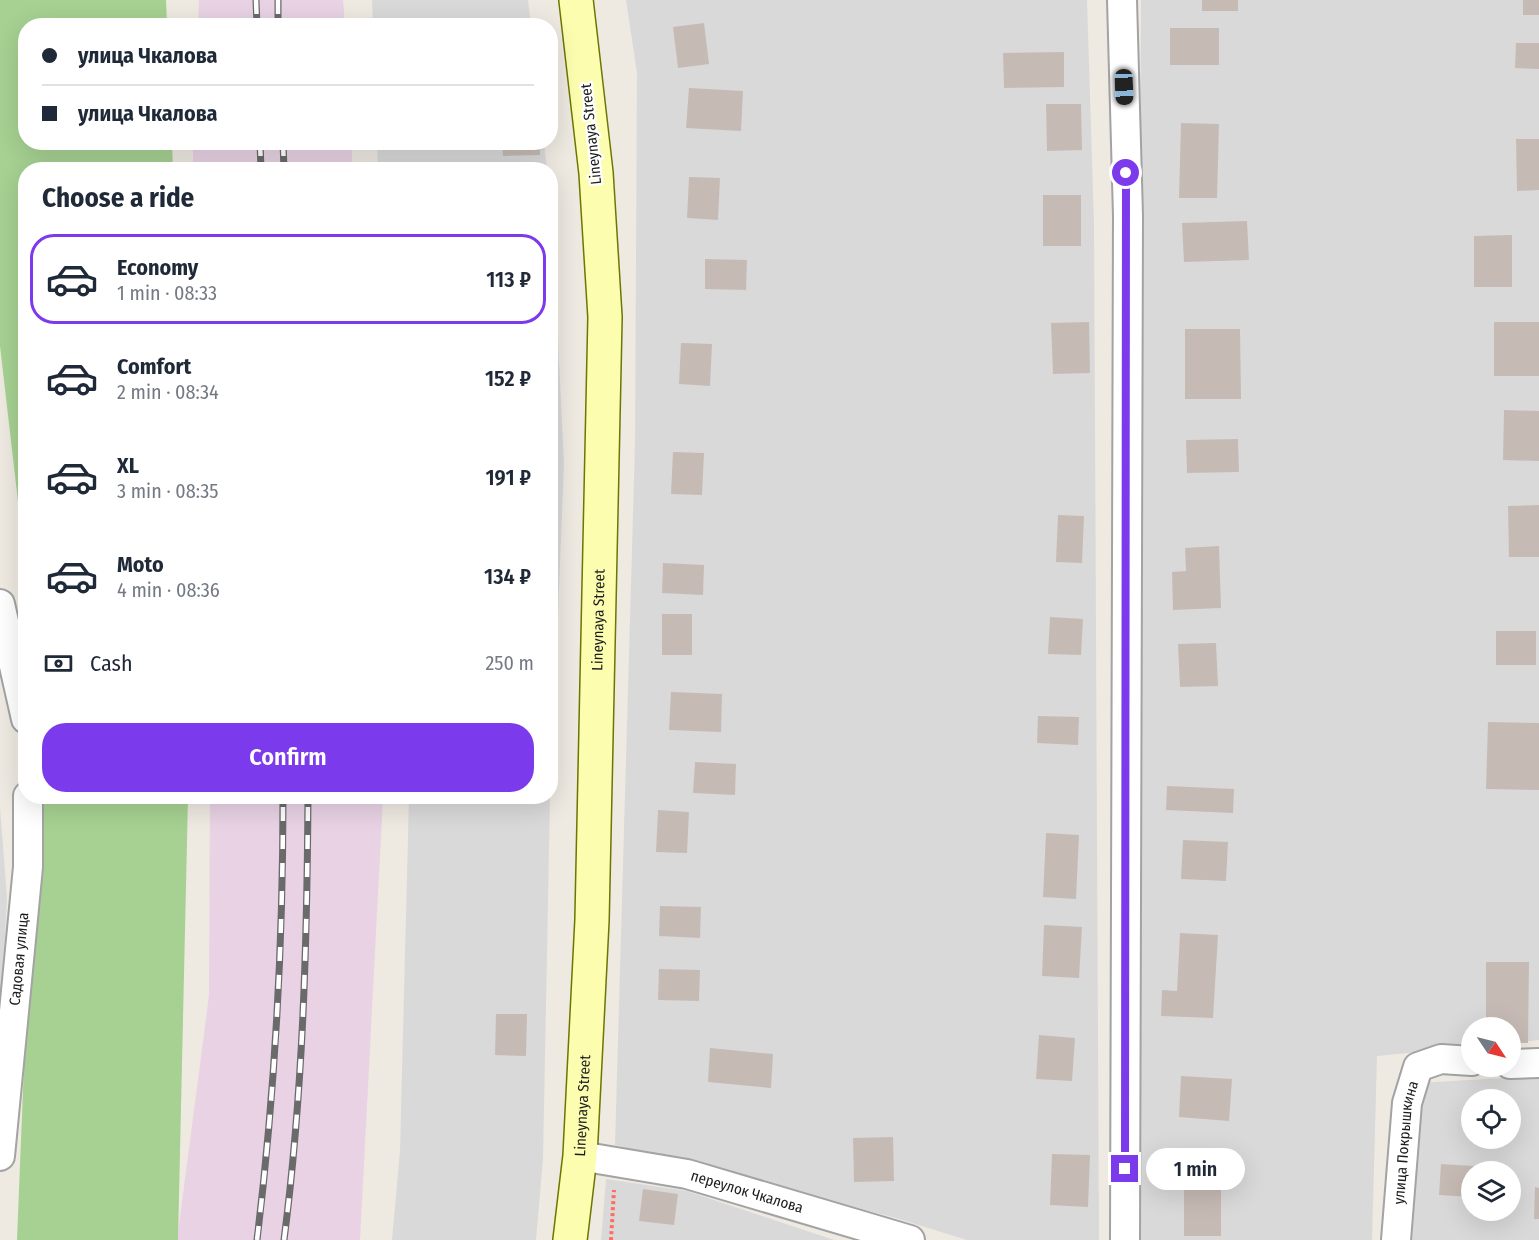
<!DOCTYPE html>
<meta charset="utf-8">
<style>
body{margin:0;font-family:"Fira Sans Condensed",sans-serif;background:#f2f2f3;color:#1f2937;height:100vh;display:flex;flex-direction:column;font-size:22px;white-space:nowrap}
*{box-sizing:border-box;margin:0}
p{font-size:20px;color:#747a83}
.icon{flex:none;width:33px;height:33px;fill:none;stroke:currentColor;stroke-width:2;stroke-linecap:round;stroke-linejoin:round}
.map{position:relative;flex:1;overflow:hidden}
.side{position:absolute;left:18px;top:162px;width:540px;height:642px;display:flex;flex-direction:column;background:#fff;border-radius:24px;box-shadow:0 6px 24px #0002}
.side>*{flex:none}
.guide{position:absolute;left:18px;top:18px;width:540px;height:132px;border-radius:24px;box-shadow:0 6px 24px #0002;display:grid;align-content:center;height:132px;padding:0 24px;background:#fff}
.needle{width:39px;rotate:125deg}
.controls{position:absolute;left:1461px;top:1017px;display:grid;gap:12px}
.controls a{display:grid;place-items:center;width:60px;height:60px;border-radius:50%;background:#fff;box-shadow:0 6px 24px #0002;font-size:30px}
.end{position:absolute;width:27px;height:27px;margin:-14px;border:8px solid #7c3aed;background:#fff;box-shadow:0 0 0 3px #fff}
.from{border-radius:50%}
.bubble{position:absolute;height:42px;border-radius:21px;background:#fff;box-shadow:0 6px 24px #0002;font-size:20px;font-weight:600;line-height:42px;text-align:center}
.car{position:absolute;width:18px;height:36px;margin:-18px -9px;border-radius:8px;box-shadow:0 0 4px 2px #0007;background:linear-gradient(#222 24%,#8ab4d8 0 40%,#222 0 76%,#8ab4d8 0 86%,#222 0)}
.guide b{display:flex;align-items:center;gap:21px;height:57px;font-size:22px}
.guide b+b{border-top:2px solid #e0e1e3}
.guide i{width:15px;height:15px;background:#1f2937}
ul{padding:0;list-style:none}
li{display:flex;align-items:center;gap:18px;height:90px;margin:0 12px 9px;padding:0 12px;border:3px solid transparent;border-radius:24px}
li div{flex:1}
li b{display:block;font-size:22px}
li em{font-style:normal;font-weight:600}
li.active{border-color:#7c3aed}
li>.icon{width:54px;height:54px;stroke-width:1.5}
h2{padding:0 24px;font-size:27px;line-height:72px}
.pay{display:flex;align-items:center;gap:15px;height:66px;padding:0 24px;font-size:22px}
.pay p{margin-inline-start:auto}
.action{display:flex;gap:12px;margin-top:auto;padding:12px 24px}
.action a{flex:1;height:69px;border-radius:24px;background:#7c3aed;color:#fff;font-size:24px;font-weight:600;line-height:69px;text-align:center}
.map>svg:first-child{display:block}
.residential{fill:#dad9d9;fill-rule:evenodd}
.industrial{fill:#e8d2e4}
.forest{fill:#a6d192}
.building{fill:#c6bbb4}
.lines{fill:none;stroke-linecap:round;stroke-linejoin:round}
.street-casing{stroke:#a3a3a3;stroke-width:32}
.secondary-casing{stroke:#6c7600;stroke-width:36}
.path{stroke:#ff6d61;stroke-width:4;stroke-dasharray:3 3;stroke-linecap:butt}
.street{stroke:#fff;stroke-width:28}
.secondary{stroke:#fcfdaf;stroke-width:33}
.rail-casing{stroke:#6a6a6a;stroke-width:7}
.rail{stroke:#fff;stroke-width:4.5;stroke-dasharray:14;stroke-linecap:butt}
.route{stroke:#7c3aed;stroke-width:8}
.labels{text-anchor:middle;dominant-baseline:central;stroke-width:4.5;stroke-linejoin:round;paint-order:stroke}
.street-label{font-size:15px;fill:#1c1c1c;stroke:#fff}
</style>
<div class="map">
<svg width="1539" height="1240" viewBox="0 0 1539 1240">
<rect width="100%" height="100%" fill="#eee9e1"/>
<!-- residential -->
<g class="residential">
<path d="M372,0H528L531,25H373Z"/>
<path d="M626,0H1087L1094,224L1099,1240H967L896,1218L615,1145L635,444L637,73Z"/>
<path d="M1141,0H1539V1040L1511,1043L1510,1028H1472L1471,1047L1377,1056L1372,1240H1136Z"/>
<path d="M377,143H544L547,169H378Z"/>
<path d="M551,197L564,463L551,793Z"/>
<path d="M409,797H550L543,1159L536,1240H392L400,1151Z"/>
<path d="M0,807L7,898L0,1030Z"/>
<path d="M1539,1076V1240H1412L1418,1083ZM1472,1100H1510V1138H1472ZM1472,1172H1510V1210H1472Z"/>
<path d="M606,1179L687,1191L834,1240H601Z"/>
</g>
<!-- industrial -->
<g class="industrial">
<path d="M199,0H343L345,25H198Z"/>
<path d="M193,143H351L353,169H193Z"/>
<path d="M210,797H383L360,1240H177L209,996Z"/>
</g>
<!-- forest -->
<g class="forest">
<path d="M0,0H166L167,25L26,26V142L172,143L173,169L26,170L25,562L0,346Z"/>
<path d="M41,797H188L178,1240H17L27,990Z"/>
</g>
<!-- building -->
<g class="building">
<rect x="1202" y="0" width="36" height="11"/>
<rect x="1523" y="0" width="16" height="15"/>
<path d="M704,23L709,64L678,68L673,27Z"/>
<rect x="1170" y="28" width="49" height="37"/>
<path d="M1516,43H1539V69L1515,68Z"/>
<path d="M1064,52V87L1004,88L1003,53Z"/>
<path d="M689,88L743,91L741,131L686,128Z"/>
<path d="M1046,104H1081L1082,150L1047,151Z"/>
<path d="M1181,123L1219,124L1217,198H1179Z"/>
<path d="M1516,139H1539V190L1517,191Z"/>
<path d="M502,142H540V155L503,156Z"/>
<path d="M689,177L720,178L718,220L687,218Z"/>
<rect x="1043" y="195" width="38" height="51"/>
<path d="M1247,221L1249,260L1184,262L1182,223Z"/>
<path d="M1512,235V287H1474V236Z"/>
<path d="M705,259L747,260L746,290L705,289Z"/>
<path d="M1089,322L1090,373L1053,374L1051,323Z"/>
<rect x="1494" y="322" width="45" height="54"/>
<path d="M1185,329H1240L1241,399H1185Z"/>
<path d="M681,343L712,344L710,386L679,384Z"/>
<path d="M1504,410L1539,411V461L1503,460Z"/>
<path d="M1238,439L1239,472L1187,473L1186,440Z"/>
<path d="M673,452L704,453L702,495L671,494Z"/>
<path d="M1539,505V557H1509L1508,506Z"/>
<path d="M1058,515L1084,516L1082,563L1056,562Z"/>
<path d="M1219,546L1221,608L1173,610L1172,572L1186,571L1185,548Z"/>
<path d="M663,563L704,565L703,595L662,593Z"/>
<rect x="662" y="614" width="30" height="41"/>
<path d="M1050,617L1083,619L1081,655L1048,654Z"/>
<rect x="1496" y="631" width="40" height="34"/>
<path d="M1216,643L1218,686L1180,687L1178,644Z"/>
<path d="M671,692L722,694L721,732L669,730Z"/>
<path d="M1038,716L1079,717L1078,745L1037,743Z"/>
<path d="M1488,722L1539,723V790L1486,789Z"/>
<path d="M695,762L736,764L735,795L693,793Z"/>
<path d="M1167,786L1234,789L1233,813L1166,810Z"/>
<path d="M658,810L689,812L687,853L656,852Z"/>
<path d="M1046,833L1079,835L1076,899L1043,897Z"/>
<path d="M1183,840L1228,842L1226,881L1181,879Z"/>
<path d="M660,906L701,907L700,938L659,936Z"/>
<path d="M1044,925L1082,927L1079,978L1042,976Z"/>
<path d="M1180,933L1218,935L1213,1018L1161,1016L1162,990L1177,991Z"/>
<path d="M1486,962H1529L1528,1043H1510V1028H1486Z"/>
<path d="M659,969L700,970L699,1001L658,1000Z"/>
<path d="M496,1014H527L526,1056L495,1055Z"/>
<path d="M1039,1035L1075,1038L1072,1081L1036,1079Z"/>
<path d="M710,1048L773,1054L771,1088L708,1082Z"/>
<path d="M1181,1076L1232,1079L1229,1121L1179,1117Z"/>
<path d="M893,1137L894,1181L854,1182L853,1138Z"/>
<rect x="1184" y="1150" width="37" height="86"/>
<path d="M1052,1154L1090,1155L1088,1207L1050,1205Z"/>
<path d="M1441,1164L1474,1166V1172H1472V1197L1439,1195Z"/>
<path d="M1535,1187L1539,1188V1219H1534Z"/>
<path d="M643,1189L678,1194L674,1225L639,1221Z"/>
</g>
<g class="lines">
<!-- street casing -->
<g class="street-casing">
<g id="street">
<path d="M1122,0L1128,216L1125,1240"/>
<path d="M0,604L26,719"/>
<path d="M1510,1064L1539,1063"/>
<path id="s1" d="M0,1156L28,867V796"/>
<path id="s2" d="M580,1156L687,1174L910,1240"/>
<path id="s3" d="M1396,1240L1407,1103L1418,1067L1441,1059L1472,1061"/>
</g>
</g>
<!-- secondary casing -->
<g class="secondary-casing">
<g id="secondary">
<path id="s4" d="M570,1240L580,1156L592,920L605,317L596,173L576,0"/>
</g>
</g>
<!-- path -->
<path class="path" d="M611,1240L614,1190"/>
<!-- street -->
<use href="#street" class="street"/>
<!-- secondary -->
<use href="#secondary" class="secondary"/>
<!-- rail casing -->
<g class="rail-casing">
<g id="rail">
<path d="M256,0L257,26"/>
<path d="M278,0V26"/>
<path d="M260,142L261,170"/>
<path d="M283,142L284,170"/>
<path d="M257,1240C275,1092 283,945 283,796"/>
<path d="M284,1240C303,1093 307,945 308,796"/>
</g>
</g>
<!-- rail -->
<use href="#rail" class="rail"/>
</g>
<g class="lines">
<!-- route -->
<path class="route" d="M1125,1169L1126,173"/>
</g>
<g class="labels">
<!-- street labels -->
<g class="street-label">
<text transform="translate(591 134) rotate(-96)">Lineynaya Street</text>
<text stroke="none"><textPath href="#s4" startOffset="621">Lineynaya Street</textPath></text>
<text stroke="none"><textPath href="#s1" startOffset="198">Садовая улица</textPath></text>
<text stroke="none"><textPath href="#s4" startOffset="135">Lineynaya Street</textPath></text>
<text stroke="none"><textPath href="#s3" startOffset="98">улица Покрышкина</textPath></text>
<text stroke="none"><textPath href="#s2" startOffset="171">переулок Чкалова</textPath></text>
</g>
</g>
</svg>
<div class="controls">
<a><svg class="needle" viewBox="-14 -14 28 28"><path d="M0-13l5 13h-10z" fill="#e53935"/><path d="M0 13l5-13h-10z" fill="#747a83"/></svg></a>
<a><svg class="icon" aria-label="locate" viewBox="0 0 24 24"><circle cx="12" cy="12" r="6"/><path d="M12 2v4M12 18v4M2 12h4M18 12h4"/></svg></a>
<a><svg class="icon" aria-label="layers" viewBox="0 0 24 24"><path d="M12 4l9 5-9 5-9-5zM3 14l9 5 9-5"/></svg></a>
</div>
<i class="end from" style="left:1126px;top:173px"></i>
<i class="end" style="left:1125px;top:1169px"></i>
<div class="bubble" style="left:1146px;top:1148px;width:99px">1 min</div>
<i class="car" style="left:1124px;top:87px;rotate:178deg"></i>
<div class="guide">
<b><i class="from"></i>улица Чкалова</b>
<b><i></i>улица Чкалова</b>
</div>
<section class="side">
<h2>Choose a ride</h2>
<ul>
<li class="active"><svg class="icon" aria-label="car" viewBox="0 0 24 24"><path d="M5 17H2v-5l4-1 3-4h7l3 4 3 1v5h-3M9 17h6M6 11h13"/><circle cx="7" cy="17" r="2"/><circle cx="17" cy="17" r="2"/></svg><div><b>Economy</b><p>1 min · 08:33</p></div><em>113 ₽</em></li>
<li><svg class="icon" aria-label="car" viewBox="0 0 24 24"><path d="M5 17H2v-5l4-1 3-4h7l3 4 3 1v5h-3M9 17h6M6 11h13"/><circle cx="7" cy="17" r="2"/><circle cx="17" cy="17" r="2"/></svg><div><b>Comfort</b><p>2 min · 08:34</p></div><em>152 ₽</em></li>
<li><svg class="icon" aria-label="car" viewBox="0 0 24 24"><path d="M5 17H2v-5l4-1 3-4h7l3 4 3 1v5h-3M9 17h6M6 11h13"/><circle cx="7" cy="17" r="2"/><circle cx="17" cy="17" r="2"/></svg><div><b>XL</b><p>3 min · 08:35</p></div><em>191 ₽</em></li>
<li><svg class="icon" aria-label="car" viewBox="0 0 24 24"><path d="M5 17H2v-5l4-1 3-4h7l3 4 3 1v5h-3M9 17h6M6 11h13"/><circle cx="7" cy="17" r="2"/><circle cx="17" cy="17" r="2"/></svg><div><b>Moto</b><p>4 min · 08:36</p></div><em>134 ₽</em></li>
</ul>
<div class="pay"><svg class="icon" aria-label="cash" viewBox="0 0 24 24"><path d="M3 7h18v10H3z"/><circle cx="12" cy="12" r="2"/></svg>Cash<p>250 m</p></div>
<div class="action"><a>Confirm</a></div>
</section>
</div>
